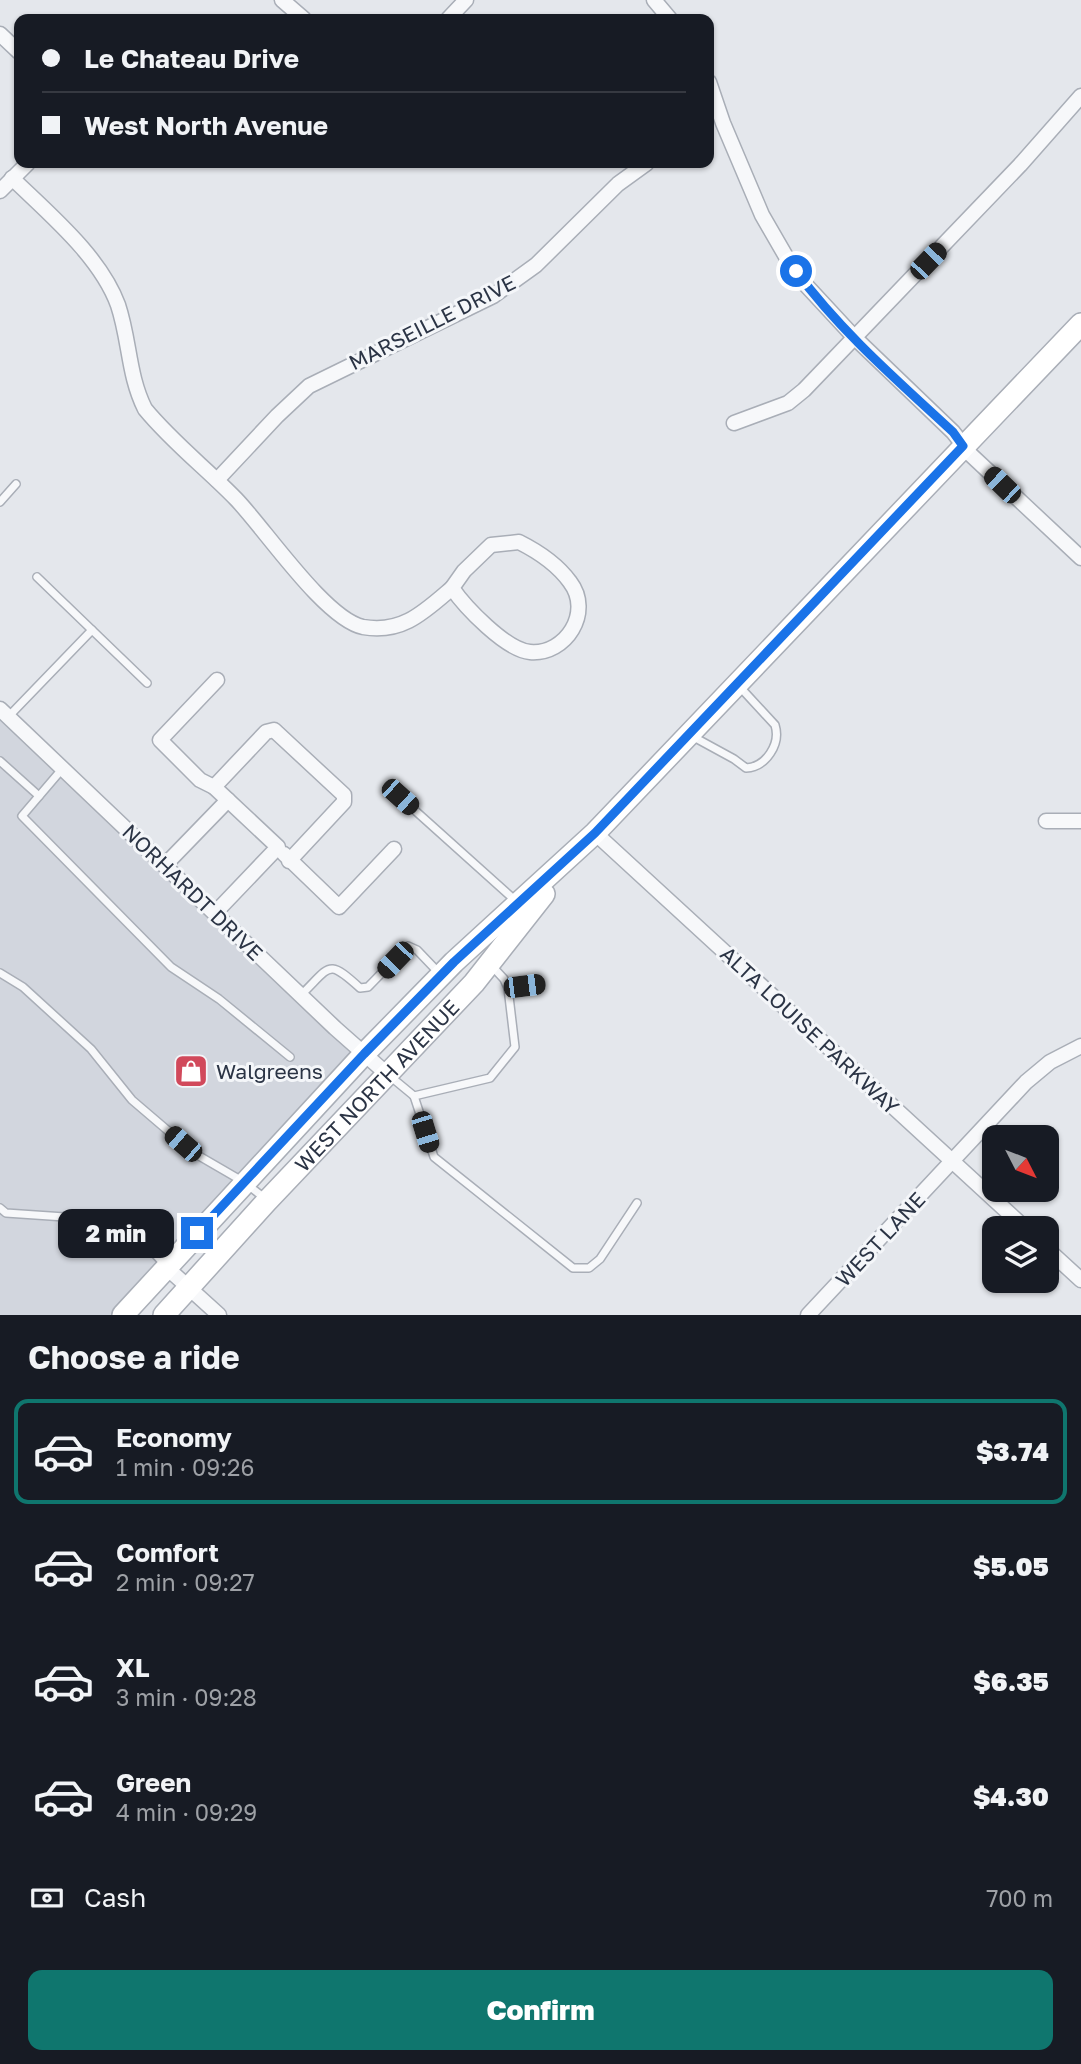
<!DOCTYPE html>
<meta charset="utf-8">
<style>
body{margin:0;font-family:"Golos Text",sans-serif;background:#20242c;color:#f1f3f6;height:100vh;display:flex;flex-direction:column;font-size:26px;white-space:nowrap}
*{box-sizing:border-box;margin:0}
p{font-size:23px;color:#9ea1a6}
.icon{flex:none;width:38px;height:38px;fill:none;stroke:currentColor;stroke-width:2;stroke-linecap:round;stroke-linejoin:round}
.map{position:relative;height:1315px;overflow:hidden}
.drawer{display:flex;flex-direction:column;background:#171b24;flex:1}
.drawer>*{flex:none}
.hud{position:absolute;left:14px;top:14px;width:700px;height:154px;border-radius:14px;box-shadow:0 2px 5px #0004;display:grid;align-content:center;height:154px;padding:0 28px;background:#171b24}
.needle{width:46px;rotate:132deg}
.controls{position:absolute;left:982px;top:1125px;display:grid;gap:14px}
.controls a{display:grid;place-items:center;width:77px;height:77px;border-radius:14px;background:#171b24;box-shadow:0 2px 5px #0004;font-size:35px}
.end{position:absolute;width:32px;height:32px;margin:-16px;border:9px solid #1a73e8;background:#fff;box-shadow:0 0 0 4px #fff}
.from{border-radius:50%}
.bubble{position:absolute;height:49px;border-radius:14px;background:#171b24;box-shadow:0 2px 5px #0004;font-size:23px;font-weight:800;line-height:49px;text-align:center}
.car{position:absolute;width:21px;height:42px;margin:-21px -10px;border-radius:9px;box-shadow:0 0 5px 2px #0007;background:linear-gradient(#222 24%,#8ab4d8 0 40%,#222 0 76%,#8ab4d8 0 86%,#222 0)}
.hud b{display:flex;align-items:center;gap:24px;height:66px;font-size:26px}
.hud b+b{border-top:2px solid #363941}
.hud i{width:18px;height:18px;background:#f1f3f6}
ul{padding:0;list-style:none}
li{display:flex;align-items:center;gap:21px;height:105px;margin:0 14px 10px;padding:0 14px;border:4px solid transparent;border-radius:14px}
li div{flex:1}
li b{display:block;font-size:26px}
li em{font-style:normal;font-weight:800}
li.current{border-color:#0f766e}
li>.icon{width:63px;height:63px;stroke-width:1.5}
h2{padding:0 28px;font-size:32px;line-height:84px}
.pay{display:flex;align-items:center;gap:18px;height:77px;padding:0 28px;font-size:26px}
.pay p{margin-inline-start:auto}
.button{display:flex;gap:14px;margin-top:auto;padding:14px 28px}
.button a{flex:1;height:80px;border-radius:14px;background:#0f766e;color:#fff;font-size:28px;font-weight:800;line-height:80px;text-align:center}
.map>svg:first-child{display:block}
.built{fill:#d2d6de}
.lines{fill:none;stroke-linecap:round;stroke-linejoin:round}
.service-casing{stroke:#a9aeb7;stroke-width:10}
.minor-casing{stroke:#a9aeb7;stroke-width:17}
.secondary-casing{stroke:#a9aeb7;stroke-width:24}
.service{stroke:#f7f8fa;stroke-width:7}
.minor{stroke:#f7f8fa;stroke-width:14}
.secondary{stroke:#fff;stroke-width:21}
.route{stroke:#1a73e8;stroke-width:9}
.labels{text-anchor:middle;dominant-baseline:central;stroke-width:6;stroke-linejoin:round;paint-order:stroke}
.street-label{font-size:21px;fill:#2b3445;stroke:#f4f6f9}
.poi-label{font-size:21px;fill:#2b3445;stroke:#f4f6f9;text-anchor:start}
</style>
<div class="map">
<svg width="1081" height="1315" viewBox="0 0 1081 1315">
<rect width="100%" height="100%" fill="#e4e7ec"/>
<!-- built -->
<path class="built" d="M0,709L364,1054L123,1315H0Z"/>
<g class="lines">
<!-- service casing -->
<g class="service-casing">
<g id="service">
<path d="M0,502L16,484"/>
<path d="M92,630L147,683"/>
<path d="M9,716L92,630L37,577"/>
<path d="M690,735L734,759L746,768C766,767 781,744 775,725L739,686"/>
<path d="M0,761L39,796"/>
<path d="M63,768L22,816L171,967L219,999L290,1057"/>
<path d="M400,797L517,902"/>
<path d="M0,973L23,987L91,1049L132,1100L194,1153L244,1182L267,1200"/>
<path d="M508,988L541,984"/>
<path d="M301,995C331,966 327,958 360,988L368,987L408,946L417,950L440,974"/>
<path d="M391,1077L414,1096L490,1078L515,1047L508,988L504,979L491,965"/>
<path d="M414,1096L434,1157L573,1268H589L600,1259L637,1203"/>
<path d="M0,1208L6,1213L94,1219L130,1227L165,1265"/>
</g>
</g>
<!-- minor casing -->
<g class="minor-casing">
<g id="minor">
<path d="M282,0L304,19"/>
<path d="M654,0L670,19"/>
<path d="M448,19L466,0"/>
<path d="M0,34L19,52"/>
<path d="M709,82L723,123L762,215L788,260L804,283L855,338L953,432L971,455L1081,558"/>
<path d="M12,178C49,214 100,256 118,305C130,341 128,375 145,409C172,442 207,469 236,499C265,529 325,619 363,627C402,634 424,612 452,588"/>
<path d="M0,191L28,163"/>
<path d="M734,423L788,403L804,390L1020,165L1081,96"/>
<path d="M217,480L277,416L309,386L493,296L536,265L618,184L647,163"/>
<path d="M519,542C539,552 557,564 570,582C593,612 566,655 530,652C506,650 465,607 452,588L464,571L491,545Z"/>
<path d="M0,709L335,1028L387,1074"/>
<path d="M214,787L266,732L274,730L344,795V802L289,861"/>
<path d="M1046,821H1081"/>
<path d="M595,833L1025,1228"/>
<path d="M284,854L339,907L394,849"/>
<path d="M165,865L228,800"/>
<path d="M215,913L278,847L214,787L200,780L160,740L217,680"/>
<path d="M1046,1248L1081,1280"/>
<path d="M166,1267L219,1315"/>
<path d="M808,1315L1026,1082L1050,1062L1081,1046"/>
</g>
</g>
<!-- secondary casing -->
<g class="secondary-casing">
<g id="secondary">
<path d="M123,1315L364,1054L454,962L595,833L1081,324"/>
<path id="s1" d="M164,1315L267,1201L474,983L544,894"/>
</g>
</g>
<!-- service -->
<use href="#service" class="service"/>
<!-- minor -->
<use href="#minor" class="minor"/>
<!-- secondary -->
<use href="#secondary" class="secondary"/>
</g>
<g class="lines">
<!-- route -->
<path class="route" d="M197,1233L364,1054L454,962L595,833L963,446L953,432C899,382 840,331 796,271"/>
</g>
<!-- icons -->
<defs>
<g id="shop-square" transform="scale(1.75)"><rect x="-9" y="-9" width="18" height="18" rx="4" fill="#d1495b" stroke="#f4f6f9"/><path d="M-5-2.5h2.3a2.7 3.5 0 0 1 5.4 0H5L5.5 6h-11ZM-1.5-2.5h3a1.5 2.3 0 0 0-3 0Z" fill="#fff"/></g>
</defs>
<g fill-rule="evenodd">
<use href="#shop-square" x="191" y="1071"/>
</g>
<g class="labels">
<!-- street labels -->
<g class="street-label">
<text transform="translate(432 322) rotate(-27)">MARSEILLE DRIVE</text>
<text transform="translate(193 892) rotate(44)">NORHARDT DRIVE</text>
<text transform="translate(810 1030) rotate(43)">ALTA LOUISE PARKWAY</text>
<text stroke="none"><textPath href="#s1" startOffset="313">WEST NORTH AVENUE</textPath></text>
<text transform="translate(880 1239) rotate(-47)">WEST LANE</text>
</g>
<!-- poi labels -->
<g class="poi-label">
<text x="216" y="1071">Walgreens</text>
</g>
</g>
</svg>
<div class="controls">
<a><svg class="needle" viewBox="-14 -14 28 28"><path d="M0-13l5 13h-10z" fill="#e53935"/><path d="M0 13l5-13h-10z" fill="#9ea1a6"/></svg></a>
<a><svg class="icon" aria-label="layers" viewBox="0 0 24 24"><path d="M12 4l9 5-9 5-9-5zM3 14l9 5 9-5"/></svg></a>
</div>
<i class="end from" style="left:796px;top:271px"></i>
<i class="end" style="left:197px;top:1233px"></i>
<div class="bubble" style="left:58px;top:1209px;width:116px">2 min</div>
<i class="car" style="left:928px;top:261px;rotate:44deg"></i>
<i class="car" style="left:1002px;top:485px;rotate:314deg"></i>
<i class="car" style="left:400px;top:797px;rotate:132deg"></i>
<i class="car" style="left:395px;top:960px;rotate:224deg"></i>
<i class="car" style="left:524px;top:986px;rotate:83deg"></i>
<i class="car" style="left:425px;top:1132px;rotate:163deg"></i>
<i class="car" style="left:183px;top:1144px;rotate:311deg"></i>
<div class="hud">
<b><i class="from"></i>Le Chateau Drive</b>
<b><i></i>West North Avenue</b>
</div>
</div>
<section class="drawer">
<h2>Choose a ride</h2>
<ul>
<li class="current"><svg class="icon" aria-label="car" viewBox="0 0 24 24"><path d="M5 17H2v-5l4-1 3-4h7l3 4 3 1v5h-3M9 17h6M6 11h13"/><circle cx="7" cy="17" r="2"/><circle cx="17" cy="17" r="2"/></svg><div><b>Economy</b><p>1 min · 09:26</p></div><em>$3.74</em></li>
<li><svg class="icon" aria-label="car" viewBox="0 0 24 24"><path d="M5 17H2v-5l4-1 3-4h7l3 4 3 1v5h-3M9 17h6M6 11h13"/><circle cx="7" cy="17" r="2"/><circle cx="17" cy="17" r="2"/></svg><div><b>Comfort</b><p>2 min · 09:27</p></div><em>$5.05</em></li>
<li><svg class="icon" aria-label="car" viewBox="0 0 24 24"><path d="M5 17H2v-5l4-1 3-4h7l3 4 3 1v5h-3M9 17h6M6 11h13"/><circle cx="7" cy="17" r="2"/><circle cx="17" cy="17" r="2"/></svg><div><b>XL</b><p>3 min · 09:28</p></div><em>$6.35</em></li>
<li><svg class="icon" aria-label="car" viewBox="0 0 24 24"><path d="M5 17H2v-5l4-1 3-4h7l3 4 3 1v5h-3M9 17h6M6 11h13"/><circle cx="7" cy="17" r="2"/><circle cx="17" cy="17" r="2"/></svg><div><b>Green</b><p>4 min · 09:29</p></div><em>$4.30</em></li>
</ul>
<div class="pay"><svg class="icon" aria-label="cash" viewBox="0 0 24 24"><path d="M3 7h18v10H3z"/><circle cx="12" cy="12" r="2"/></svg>Cash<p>700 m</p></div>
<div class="button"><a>Confirm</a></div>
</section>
